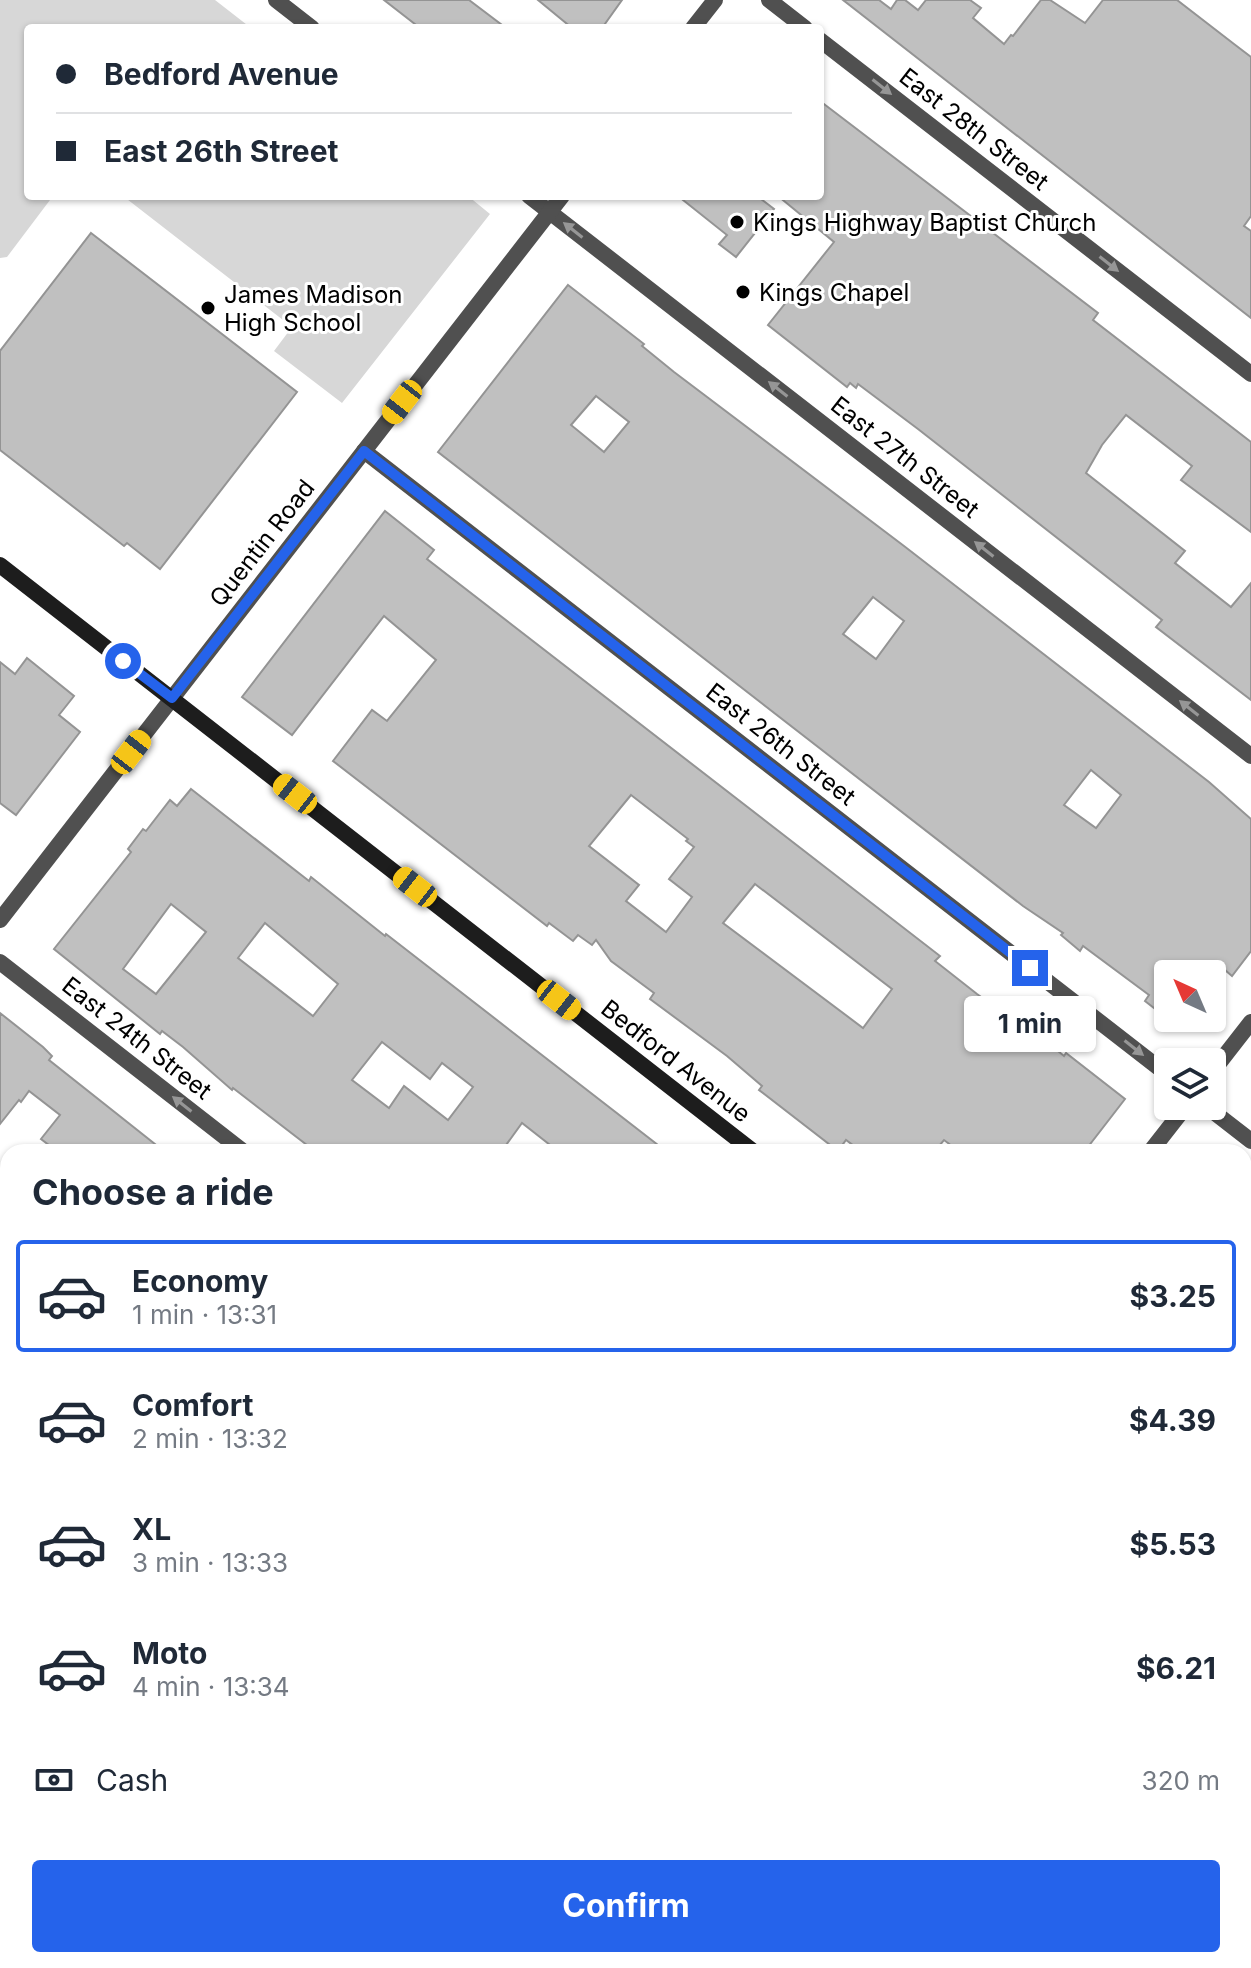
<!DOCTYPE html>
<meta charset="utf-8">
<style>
body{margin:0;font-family:Inter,sans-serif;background:#f2f2f3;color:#1f2937;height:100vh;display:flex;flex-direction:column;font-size:30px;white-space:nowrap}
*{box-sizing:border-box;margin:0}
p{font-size:26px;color:#747a83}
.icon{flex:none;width:44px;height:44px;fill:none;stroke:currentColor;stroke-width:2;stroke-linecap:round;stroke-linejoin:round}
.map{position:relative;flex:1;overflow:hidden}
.drawer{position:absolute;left:0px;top:1144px;width:1252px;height:824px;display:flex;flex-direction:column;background:#fff;border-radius:24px 24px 0 0;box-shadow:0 2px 6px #0004}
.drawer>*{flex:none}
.hud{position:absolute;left:24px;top:24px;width:800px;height:176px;border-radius:8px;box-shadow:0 2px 6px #0004;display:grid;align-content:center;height:176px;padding:0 32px;background:#fff}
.needle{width:52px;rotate:316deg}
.tools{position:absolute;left:1154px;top:960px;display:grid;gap:16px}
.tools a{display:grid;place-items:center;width:72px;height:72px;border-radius:8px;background:#fff;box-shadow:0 2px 6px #0004;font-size:40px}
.end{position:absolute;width:36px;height:36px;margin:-18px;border:10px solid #2563eb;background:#fff;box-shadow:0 0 0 4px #fff}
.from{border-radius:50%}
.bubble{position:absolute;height:56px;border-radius:8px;background:#fff;box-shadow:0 2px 6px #0004;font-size:26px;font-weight:700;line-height:56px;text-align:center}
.car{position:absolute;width:24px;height:48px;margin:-24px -12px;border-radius:10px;box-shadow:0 0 6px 2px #0007;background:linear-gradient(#f5c518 24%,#345 0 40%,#f5c518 0 76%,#345 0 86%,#f5c518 0)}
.hud b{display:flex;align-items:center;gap:28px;height:76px;font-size:30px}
.hud b+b{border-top:2px solid #e0e1e3}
.hud i{width:20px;height:20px;background:#1f2937}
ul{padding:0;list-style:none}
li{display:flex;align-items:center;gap:24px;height:112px;margin:0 16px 12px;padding:0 16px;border:4px solid transparent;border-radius:8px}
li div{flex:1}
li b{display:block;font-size:30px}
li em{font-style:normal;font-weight:700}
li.active{border-color:#2563eb}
li>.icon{width:72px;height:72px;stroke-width:1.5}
h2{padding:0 32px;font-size:36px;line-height:96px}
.pay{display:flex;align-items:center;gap:20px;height:88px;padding:0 32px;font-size:30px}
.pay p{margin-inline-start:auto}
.cta{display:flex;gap:16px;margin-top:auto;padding:16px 32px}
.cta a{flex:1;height:92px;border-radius:8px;background:#2563eb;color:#fff;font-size:32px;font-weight:700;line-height:92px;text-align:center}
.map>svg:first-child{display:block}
.green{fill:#d7d7d7}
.building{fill:#c0c0c0;stroke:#949494;stroke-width:2;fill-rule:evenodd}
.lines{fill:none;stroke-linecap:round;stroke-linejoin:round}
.minor{stroke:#505050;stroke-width:16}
.secondary{stroke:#1d1d1d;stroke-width:16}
.oneway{fill:#969696}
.route{stroke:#2563eb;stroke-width:10}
.poi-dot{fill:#000;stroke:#fff;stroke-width:3}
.labels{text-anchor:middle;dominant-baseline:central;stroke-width:6;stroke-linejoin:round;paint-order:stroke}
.street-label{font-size:24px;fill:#000;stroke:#fff}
.poi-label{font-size:24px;fill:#000;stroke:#fff;text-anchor:start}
</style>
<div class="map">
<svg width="1251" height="1968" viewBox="0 0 1251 1968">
<rect width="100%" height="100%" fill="#fff"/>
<!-- green -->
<g class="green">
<path d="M0,0H215L251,28H28V196H53L7,257L0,258Z"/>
<path d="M123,196H468L490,214L342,403L274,351L292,327Z"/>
</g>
<!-- building -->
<g class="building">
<path d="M384,0H469L506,28H420Z"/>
<path d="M538,0H622L602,28H572Z"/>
<path d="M843,0H879L891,9L897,0H905L918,10L926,0H970L981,8L973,18L1004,44L1011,35L1013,36L1041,0H1050L1085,23L1103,0H1177L1234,44L1251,57V216L1244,226L1251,231V318Z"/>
<path d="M820,101L1098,313L1093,320L1251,442V532L1181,480L1192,466L1126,415L1102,445L1086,473L1185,551L1175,563L1231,607L1251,583V700L1156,627L1162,620L918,429L858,384L856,388L850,383L847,387L768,325L834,242L778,196H820Z"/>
<path d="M678,196H757L774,209L736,257L719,244L727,235Z"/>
<path d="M91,233L297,392L160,569L127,543L124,546L0,450V351Z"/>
<path d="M568,285L644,344L642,346L674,372L904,546L1209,782L1251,819V951L1232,976L1225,970L1222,974H1168V1019L1145,1001L1149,995L1083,946L1080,951L1061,935L1063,933L1023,906L438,452ZM596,396L629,422L604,452L571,425ZM873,597L904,621L876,659L843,634ZM1091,770L1121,795L1096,828L1064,805Z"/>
<path d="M385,511L434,550L427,559L940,956L935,961L977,994L998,1009L1002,1004L1064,1056L1066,1053L1125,1099L1084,1152H960L944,1140L934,1152H862L846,1140L838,1151L759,1090L762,1086L727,1056L650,999L654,993L611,961L596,940L592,945L578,935L573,941L549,923L547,926L333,761L372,710L387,721L436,660L384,616L292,735L242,697ZM631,795L688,839L686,841L694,847L669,879L692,897L666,932L626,901L639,885L589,846ZM755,884L892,989L863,1028L723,923Z"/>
<path d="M27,658L74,696L59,715L80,732L16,815L0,803V662L15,674Z"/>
<path d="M191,789L309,881L311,877L385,936L386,934L667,1152H559L522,1123L501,1152H316L233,1088L232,1090L183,1047L162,1031L160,1034L54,949L131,852L128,849L143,829L146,831L170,800L177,806ZM171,904L206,932L156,994L123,969ZM265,923L338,984L313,1016L238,958ZM382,1042L430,1079L442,1063L473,1087L448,1120L404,1086L389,1108L352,1080Z"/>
<path d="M0,1013L43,1047L52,1056L49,1060L165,1152H58L41,1139L60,1115L29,1091L21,1102L19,1100L0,1124Z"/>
</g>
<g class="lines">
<!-- minor -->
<g class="minor">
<path d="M276,0L312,28"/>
<path d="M769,0L805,28"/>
<path d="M693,28L715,0"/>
<path d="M820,40L1251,374"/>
<path d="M529,196L1251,756"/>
<path d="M364,451L1168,1075"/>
<path d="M0,920L562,196"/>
<path d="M0,962L244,1152"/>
<path d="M1212,1072L1251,1022"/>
<path d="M1206,1106L1251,1141"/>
<path d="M1150,1152L1186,1106"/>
<path d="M0,1343L8,1349"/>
<path d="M0,1726L8,1732"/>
<path d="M1244,1928L1251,1933"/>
<path d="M302,1960L312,1968"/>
<path d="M795,1960L805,1968"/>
<path d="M517,1968L524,1960"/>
</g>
<!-- secondary -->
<g class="secondary">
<path d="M0,565L754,1152"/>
<path d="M1244,1533L1251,1538"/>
</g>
</g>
<!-- one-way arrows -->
<defs><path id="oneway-solid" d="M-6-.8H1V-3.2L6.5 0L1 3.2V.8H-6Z" transform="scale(2)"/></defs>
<g class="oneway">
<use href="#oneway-solid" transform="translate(882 87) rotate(38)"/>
<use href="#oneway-solid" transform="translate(573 230) rotate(-142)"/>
<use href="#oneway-solid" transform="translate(1109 264) rotate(38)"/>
<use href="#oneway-solid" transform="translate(778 389) rotate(-142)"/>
<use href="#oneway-solid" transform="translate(984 549) rotate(-142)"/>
<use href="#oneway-solid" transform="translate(1189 708) rotate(-142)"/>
<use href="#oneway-solid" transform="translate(1134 1048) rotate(38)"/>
<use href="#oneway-solid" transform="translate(182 1104) rotate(-142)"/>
</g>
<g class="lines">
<!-- route -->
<path class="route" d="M123,661L172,698L364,451L1030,968"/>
</g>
<!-- markers -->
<g class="poi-dot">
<circle cx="737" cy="222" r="8"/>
<circle cx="743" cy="292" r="8"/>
<circle cx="208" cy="308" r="8"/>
</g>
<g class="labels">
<!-- street labels -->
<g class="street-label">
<text transform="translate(974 129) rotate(38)">East 28th Street</text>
<text transform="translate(905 457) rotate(38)">East 27th Street</text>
<text transform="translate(262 543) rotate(-52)">Quentin Road</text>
<text transform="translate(781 744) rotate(38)">East 26th Street</text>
<text transform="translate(137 1038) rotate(38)">East 24th Street</text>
<text transform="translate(676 1061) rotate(38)">Bedford Avenue</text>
</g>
<!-- poi labels -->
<g class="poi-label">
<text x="753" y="222">Kings Highway Baptist Church</text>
<text x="759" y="292">Kings Chapel</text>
<text x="224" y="294">James Madison<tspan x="224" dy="28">High School</tspan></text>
</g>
</g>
</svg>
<div class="tools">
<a><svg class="needle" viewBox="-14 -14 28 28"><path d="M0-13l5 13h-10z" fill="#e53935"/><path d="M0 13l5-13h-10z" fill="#747a83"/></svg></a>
<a><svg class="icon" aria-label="layers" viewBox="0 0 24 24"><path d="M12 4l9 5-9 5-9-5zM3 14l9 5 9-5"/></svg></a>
</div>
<i class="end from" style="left:123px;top:661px"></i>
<i class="end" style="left:1030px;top:968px"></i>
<div class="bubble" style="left:964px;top:996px;width:132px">1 min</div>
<i class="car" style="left:402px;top:402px;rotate:218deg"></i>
<i class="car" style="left:131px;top:752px;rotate:38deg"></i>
<i class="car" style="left:295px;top:794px;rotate:308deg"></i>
<i class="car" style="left:415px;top:887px;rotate:308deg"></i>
<i class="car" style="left:559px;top:1000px;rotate:128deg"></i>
<div class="hud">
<b><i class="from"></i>Bedford Avenue</b>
<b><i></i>East 26th Street</b>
</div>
<section class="drawer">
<h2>Choose a ride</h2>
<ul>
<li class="active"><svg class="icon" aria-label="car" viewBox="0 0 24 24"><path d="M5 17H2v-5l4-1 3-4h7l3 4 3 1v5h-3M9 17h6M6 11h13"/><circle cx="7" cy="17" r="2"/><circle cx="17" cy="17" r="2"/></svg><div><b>Economy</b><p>1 min · 13:31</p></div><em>$3.25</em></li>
<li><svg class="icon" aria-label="car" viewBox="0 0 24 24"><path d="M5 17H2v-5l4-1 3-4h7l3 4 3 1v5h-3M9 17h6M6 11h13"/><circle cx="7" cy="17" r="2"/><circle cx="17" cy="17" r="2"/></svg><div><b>Comfort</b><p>2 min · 13:32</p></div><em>$4.39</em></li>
<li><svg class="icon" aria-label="car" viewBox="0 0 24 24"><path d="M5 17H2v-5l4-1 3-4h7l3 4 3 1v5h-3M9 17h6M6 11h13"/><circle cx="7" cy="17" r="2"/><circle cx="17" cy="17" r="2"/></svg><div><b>XL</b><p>3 min · 13:33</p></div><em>$5.53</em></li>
<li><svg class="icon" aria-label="car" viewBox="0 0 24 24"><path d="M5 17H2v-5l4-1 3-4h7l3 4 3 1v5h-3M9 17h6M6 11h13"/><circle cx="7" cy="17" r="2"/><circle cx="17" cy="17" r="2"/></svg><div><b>Moto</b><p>4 min · 13:34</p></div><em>$6.21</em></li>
</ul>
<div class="pay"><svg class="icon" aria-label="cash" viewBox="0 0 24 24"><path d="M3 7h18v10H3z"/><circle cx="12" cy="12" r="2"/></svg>Cash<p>320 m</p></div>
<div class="cta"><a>Confirm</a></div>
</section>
</div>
